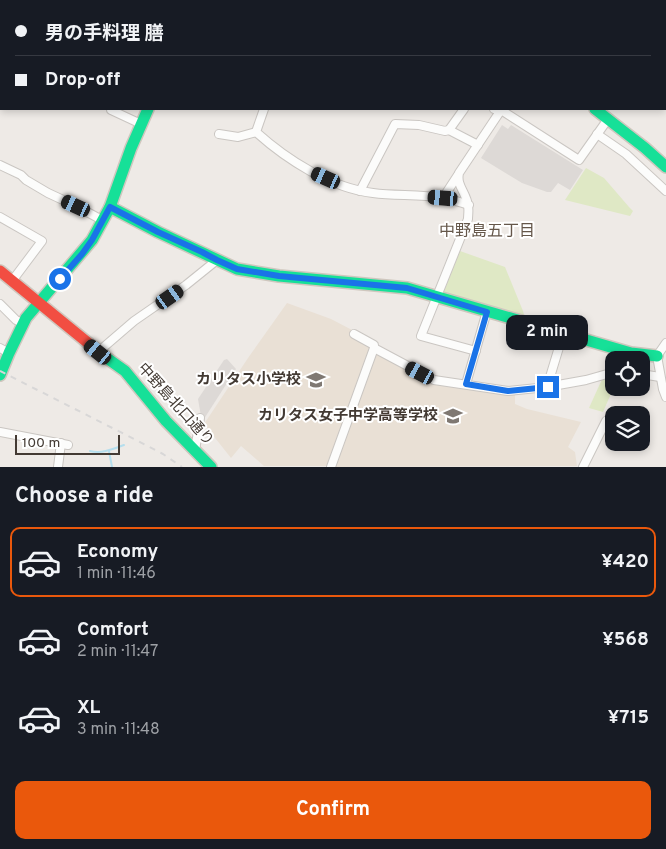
<!DOCTYPE html>
<meta charset="utf-8">
<style>
body{margin:0;font-family:Overpass,"Noto Sans JP",sans-serif;background:#242831;color:#f1f3f6;height:100vh;display:flex;flex-direction:column;font-size:19px;white-space:nowrap}
*{box-sizing:border-box;margin:0}
p{font-size:16px;color:#9ea1a6}
.icon{flex:none;width:28px;height:28px;fill:none;stroke:currentColor;stroke-width:2;stroke-linecap:round;stroke-linejoin:round}
.map{position:relative;height:467px;overflow:hidden}
.details{display:flex;flex-direction:column;background:#171b24;flex:1}
.details>*{flex:none}
.top-card{position:absolute;left:0px;top:0px;width:666px;height:110px;box-shadow:0 2px 8px #0003;display:grid;align-content:center;height:110px;padding:0 15px;background:#171b24}
.buttons{position:absolute;left:605px;top:351px;display:grid;gap:10px}
.buttons a{display:grid;place-items:center;width:45px;height:45px;border-radius:10px;background:#171b24;box-shadow:0 2px 8px #0003;font-size:25px}
.scale{position:absolute;left:15px;bottom:12px;width:105px;box-sizing:border-box;padding-left:5px;border:2px solid #433a33;border-top:0;font-size:14px;line-height:18px;white-space:nowrap;color:#433a33;-webkit-text-stroke:4px #fff;paint-order:stroke}
.end{position:absolute;width:22px;height:22px;margin:-11px;border:6px solid #1a73e8;background:#fff;box-shadow:0 0 0 2px #fff}
.from{border-radius:50%}
.bubble{position:absolute;height:35px;border-radius:10px;background:#171b24;box-shadow:0 2px 8px #0003;font-size:16px;font-weight:700;line-height:35px;text-align:center}
.car{position:absolute;width:15px;height:30px;margin:-15px -8px;border-radius:6px;box-shadow:0 0 4px 1px #0007;background:linear-gradient(#222 24%,#8ab4d8 0 40%,#222 0 76%,#8ab4d8 0 86%,#222 0)}
.top-card b{display:flex;align-items:center;gap:18px;height:48px;font-size:19px}
.top-card b+b{border-top:1px solid #363941}
.top-card i{width:12px;height:12px;background:#f1f3f6}
ul{padding:0;list-style:none}
li{display:flex;align-items:center;gap:15px;height:70px;margin:0 10px 8px;padding:0 5px;border:2px solid transparent;border-radius:10px}
li div{flex:1}
li b{display:block;font-size:19px}
li em{font-style:normal;font-weight:700}
li.current{border-color:#ea580c}
li>.icon{width:45px;height:45px;stroke-width:1.5}
h2{padding:0 15px;font-size:22px;line-height:60px}
.primary-button{display:flex;gap:10px;margin-top:auto;padding:10px 15px}
.primary-button a{flex:1;height:58px;border-radius:10px;background:#ea580c;color:#fff;font-size:20px;font-weight:700;line-height:58px;text-align:center}
.map>svg:first-child{display:block}
.education{fill:#e9e0d5}
.green{fill:#dfe8c5}
.parking{fill:#ddd9d6}
.lines{fill:none;stroke-linecap:round;stroke-linejoin:round}
.stream{stroke:#b5deed;stroke-width:2}
.street-casing{stroke:#cac6c2;stroke-width:10}
.fast-casing{stroke:#cfc7be;stroke-width:14}
.jam-casing{stroke:#cfc7be;stroke-width:14}
.street{stroke:#fcfcfb;stroke-width:8}
.fast{stroke:#16e098;stroke-width:11}
.jam{stroke:#f24e42;stroke-width:11}
.rail{stroke:#d8d7d7;stroke-width:2;stroke-dasharray:6 6;stroke-linecap:butt}
.route{stroke:#1a73e8;stroke-width:6}
.labels{text-anchor:middle;dominant-baseline:central;stroke-width:4;stroke-linejoin:round;paint-order:stroke}
.poi-label{font-size:15px;font-weight:bold;fill:#433a33;stroke:#fff;text-anchor:end}
.street-label{font-size:15px;fill:#433a33;stroke:#fff}
.neighbourhood-label{font-size:16px;fill:#65574a;stroke:#fff}
</style>
<div class="map">
<svg width="666" height="467" viewBox="0 0 666 467">
<rect width="100%" height="100%" fill="#eeeae6"/>
<!-- education -->
<g class="education">
<path d="M287,303L331,319L354,331L370,346L327,466H264L241,446L231,458L204,424L248,358Z"/>
<path d="M379,354L431,382L515,393V404L527,409L581,422L568,447L575,452L577,466L333,467L373,356Z"/>
</g>
<!-- green -->
<g class="green">
<path d="M586,168L604,178L629,207L633,211L630,216L565,200Z"/>
<path d="M460,251L505,267L523,311L525,318L446,294L444,291Z"/>
<path d="M614,374V387L603,412L589,408L603,377Z"/>
</g>
<!-- parking -->
<g class="parking">
<path d="M502,125L508,129L511,125L583,170L570,190L558,183L551,192H547L522,183L481,158Z"/>
<path d="M227,359L236,369L202,422L198,399L224,360Z"/>
</g>
<g class="lines">
<!-- stream -->
<g class="stream">
<path d="M90,451C102,454 113,449 124,445"/>
<path d="M109,451L112,467"/>
</g>
<!-- street casing -->
<g class="street-casing">
<g id="street">
<path d="M92,0L93,1"/>
<path d="M19,1L20,0"/>
<path d="M124,1L125,0"/>
<path d="M203,1L204,0"/>
<path d="M0,27L1,25"/>
<path d="M111,109V110L141,124"/>
<path d="M264,109L256,132C287,160 331,188 373,193C396,196 420,194 442,198C451,199 460,202 469,205"/>
<path d="M464,109L449,130L478,145"/>
<path d="M494,109L501,110L579,160L608,119"/>
<path d="M219,134L238,137L256,132"/>
<path d="M597,134L626,154L666,191"/>
<path d="M0,165L21,175L26,180L48,193L76,206L102,220"/>
<path d="M360,191L395,124L419,125L445,131L449,130"/>
<path d="M443,198L458,175"/>
<path d="M0,217L42,241L12,281"/>
<path d="M0,304L16,320L22,323"/>
<path d="M354,334L374,345V348L434,380L508,391L547,387L586,380L614,372"/>
<path d="M666,343L657,356L663,389L666,397"/>
<path d="M0,348L9,353"/>
<path d="M476,351L421,336L468,219C468,215 469,210 468,206C467,193 456,186 459,173L501,110"/>
<path d="M98,352L134,321L186,285L217,260"/>
<path d="M641,374L660,377"/>
<path d="M466,384L487,311"/>
<path d="M547,387L563,334"/>
<path d="M0,432L68,445"/>
<path d="M195,451L200,418"/>
<path d="M58,467L61,443"/>
<path d="M331,467L374,348"/>
<path d="M583,467L606,421"/>
</g>
</g>
<!-- fast casing -->
<g class="fast-casing">
<g id="fast">
<path d="M405,0L407,1"/>
<path d="M595,109L645,148L666,167"/>
<path d="M110,207L158,232L237,269L279,276L407,288L631,353L657,356"/>
<path d="M104,356L125,371L166,421L211,467"/>
<path d="M0,375L9,353L26,318L92,240L110,207L131,148L148,109"/>
</g>
</g>
<!-- jam casing -->
<g class="jam-casing">
<path id="jam" d="M0,271L104,356"/>
</g>
<!-- street -->
<use href="#street" class="street"/>
<!-- fast -->
<use href="#fast" class="fast"/>
<!-- jam -->
<use href="#jam" class="jam"/>
<!-- rail -->
<path class="rail" d="M0,371L138,441L163,454L182,467"/>
</g>
<g class="lines">
<!-- route -->
<path class="route" d="M60,279L82,254L92,240L110,207L158,232L202,252L217,260L237,269L279,276L407,288L487,312L466,384L508,391L548,387"/>
</g>
<!-- icons -->
<defs>
<g id="school-bare" transform="scale(1.5)"><path d="M0-5L7-2L0 1L-7-2ZM-4 1L0 2.5L4 1V4Q0 6-4 4Z" fill="#7f7872" stroke="#fff" stroke-width="2.5" paint-order="stroke"/></g>
</defs>
<g fill-rule="evenodd">
<use href="#school-bare" x="316" y="380"/>
<use href="#school-bare" x="453" y="416"/>
</g>
<g class="labels">
<!-- poi labels -->
<g class="poi-label">
<text x="301" y="380">カリタス小学校</text>
<text x="438" y="416">カリタス女子中学高等学校</text>
</g>
<!-- street labels -->
<g class="street-label">
<text transform="translate(175 405) rotate(48)">中野島北口通り</text>
</g>
<!-- neighbourhood labels -->
<g class="neighbourhood-label">
<text x="487" y="232">中野島五丁目</text>
</g>
</g>
</svg>
<div class="buttons">
<a><svg class="icon" aria-label="locate" viewBox="0 0 24 24"><circle cx="12" cy="12" r="6"/><path d="M12 2v4M12 18v4M2 12h4M18 12h4"/></svg></a>
<a><svg class="icon" aria-label="layers" viewBox="0 0 24 24"><path d="M12 4l9 5-9 5-9-5zM3 14l9 5 9-5"/></svg></a>
</div>
<div class="scale">100 m</div>
<i class="end from" style="left:60px;top:279px"></i>
<i class="end" style="left:548px;top:387px"></i>
<div class="bubble" style="left:506px;top:315px;width:82px">2 min</div>
<i class="car" style="left:326px;top:178px;rotate:294deg"></i>
<i class="car" style="left:443px;top:198px;rotate:275deg"></i>
<i class="car" style="left:76px;top:206px;rotate:295deg"></i>
<i class="car" style="left:170px;top:297px;rotate:55deg"></i>
<i class="car" style="left:98px;top:352px;rotate:309deg"></i>
<i class="car" style="left:420px;top:373px;rotate:298deg"></i>
<div class="top-card">
<b><i class="from"></i>男の手料理 膳</b>
<b><i></i>Drop-off</b>
</div>
</div>
<section class="details">
<h2>Choose a ride</h2>
<ul>
<li class="current"><svg class="icon" aria-label="car" viewBox="0 0 24 24"><path d="M5 17H2v-5l4-1 3-4h7l3 4 3 1v5h-3M9 17h6M6 11h13"/><circle cx="7" cy="17" r="2"/><circle cx="17" cy="17" r="2"/></svg><div><b>Economy</b><p>1 min · 11:46</p></div><em>¥420</em></li>
<li><svg class="icon" aria-label="car" viewBox="0 0 24 24"><path d="M5 17H2v-5l4-1 3-4h7l3 4 3 1v5h-3M9 17h6M6 11h13"/><circle cx="7" cy="17" r="2"/><circle cx="17" cy="17" r="2"/></svg><div><b>Comfort</b><p>2 min · 11:47</p></div><em>¥568</em></li>
<li><svg class="icon" aria-label="car" viewBox="0 0 24 24"><path d="M5 17H2v-5l4-1 3-4h7l3 4 3 1v5h-3M9 17h6M6 11h13"/><circle cx="7" cy="17" r="2"/><circle cx="17" cy="17" r="2"/></svg><div><b>XL</b><p>3 min · 11:48</p></div><em>¥715</em></li>
</ul>
<div class="primary-button"><a>Confirm</a></div>
</section>
